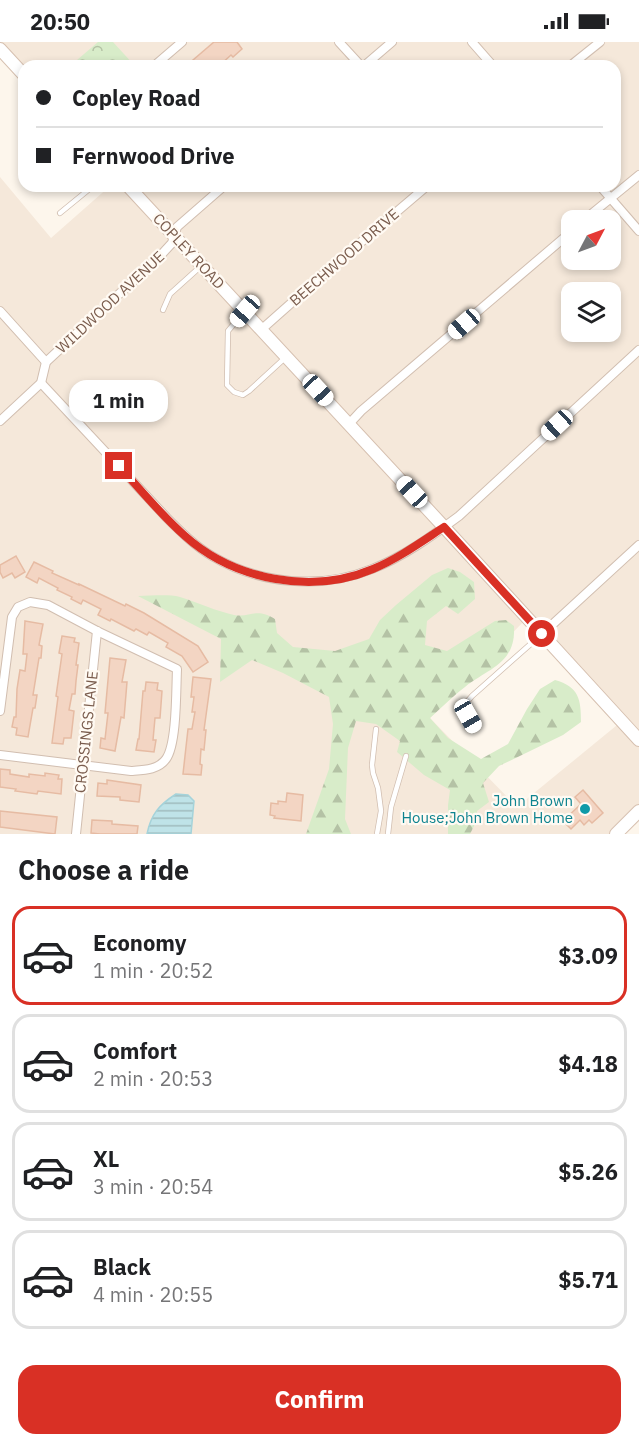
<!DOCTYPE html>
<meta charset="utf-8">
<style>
body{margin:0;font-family:"IBM Plex Sans",sans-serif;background:#f2f2f2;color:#202124;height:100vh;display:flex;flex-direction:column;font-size:22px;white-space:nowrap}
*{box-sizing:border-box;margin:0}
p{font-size:20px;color:#757577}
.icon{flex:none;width:33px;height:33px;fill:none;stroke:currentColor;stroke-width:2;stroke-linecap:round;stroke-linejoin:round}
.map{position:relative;height:792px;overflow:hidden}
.sheet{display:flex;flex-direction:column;background:#fff;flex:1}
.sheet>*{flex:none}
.guide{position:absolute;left:18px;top:18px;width:603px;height:132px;border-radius:18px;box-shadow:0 3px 9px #0003;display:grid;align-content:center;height:132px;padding:0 18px;background:#fff}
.needle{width:39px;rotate:49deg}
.buttons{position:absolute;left:561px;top:168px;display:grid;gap:12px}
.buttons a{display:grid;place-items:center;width:60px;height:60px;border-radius:12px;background:#fff;box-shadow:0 3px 9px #0003;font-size:30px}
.end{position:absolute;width:27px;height:27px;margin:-14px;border:8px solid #d93025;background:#fff;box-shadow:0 0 0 3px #fff}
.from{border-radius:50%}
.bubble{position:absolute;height:42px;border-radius:18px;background:#fff;box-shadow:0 3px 9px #0003;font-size:20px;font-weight:700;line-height:42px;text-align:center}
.car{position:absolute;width:18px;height:36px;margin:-18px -9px;border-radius:8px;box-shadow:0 0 4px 2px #0007;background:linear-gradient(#fff 24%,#345 0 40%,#fff 0 76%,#345 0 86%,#fff 0)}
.guide b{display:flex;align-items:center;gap:21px;height:57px;font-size:22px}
.guide b+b{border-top:2px solid #e0e0e0}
.guide i{width:15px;height:15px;background:#202124}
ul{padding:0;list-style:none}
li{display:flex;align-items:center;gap:18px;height:99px;margin:0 12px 9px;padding:0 6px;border:3px solid #e0e0e0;border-radius:18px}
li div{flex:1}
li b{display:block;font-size:22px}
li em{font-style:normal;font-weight:700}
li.selected{border-color:#d93025}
li>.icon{width:54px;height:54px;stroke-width:1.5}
h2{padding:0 18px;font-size:27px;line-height:72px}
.cta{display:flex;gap:12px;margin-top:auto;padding:12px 18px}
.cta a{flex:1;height:69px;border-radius:18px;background:#d93025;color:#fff;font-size:24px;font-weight:700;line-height:69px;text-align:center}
.status{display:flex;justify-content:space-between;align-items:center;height:42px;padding:0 30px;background:#fff;direction:ltr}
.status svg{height:16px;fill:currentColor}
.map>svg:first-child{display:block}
.residential{fill:#f5e8da;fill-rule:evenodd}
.forest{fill:url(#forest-firs)}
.park{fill:url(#park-crowns)}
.water{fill:url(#water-rules);stroke:#a5d3da;stroke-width:1.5}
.building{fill:#f3d5c3;stroke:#e6bba3;stroke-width:1.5}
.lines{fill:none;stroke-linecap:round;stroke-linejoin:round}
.lane-casing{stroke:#d1beb0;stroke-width:6}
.street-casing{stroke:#d1beb0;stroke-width:10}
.secondary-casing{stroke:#d6c0b0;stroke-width:14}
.lane{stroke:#fff;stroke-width:4.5}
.street{stroke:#fff;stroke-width:8}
.secondary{stroke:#fff;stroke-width:12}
.route{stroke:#d93025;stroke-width:8}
.culture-dot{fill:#0f9aa8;stroke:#fffaf3;stroke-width:2}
.labels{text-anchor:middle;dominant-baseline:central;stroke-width:4.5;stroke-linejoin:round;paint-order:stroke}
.street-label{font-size:15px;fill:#7a5c4d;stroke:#fffaf3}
.culture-label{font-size:15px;fill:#0d838f;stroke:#fffaf3;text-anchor:end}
</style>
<div class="status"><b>20:50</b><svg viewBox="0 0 49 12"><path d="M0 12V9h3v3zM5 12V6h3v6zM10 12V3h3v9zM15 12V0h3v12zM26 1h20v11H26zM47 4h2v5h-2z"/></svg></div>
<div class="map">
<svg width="639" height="792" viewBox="0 0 639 792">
<defs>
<pattern id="forest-firs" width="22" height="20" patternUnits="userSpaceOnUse" patternTransform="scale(1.5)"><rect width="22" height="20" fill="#d8ecc9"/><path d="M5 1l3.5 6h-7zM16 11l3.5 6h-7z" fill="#b4c2a5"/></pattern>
<pattern id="park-crowns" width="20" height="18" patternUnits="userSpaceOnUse" patternTransform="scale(1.5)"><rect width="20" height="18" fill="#d8ecc9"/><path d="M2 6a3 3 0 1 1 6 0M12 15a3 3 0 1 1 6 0" fill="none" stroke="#b4c2a5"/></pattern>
<pattern id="water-rules" width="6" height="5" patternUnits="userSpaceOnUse" patternTransform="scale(1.5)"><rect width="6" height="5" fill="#bfe3e8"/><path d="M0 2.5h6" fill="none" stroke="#a0bbbe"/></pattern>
</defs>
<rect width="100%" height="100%" fill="#fdf6ec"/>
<!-- residential -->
<path class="residential" d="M0,0H639V769L616,792H0V135L51,196L110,144H615V24H24V33L0,7ZM572,178H610V218H572ZM572,250H610V290H572ZM296,323L353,378L431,469ZM527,576L622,679L517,765L430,676Z"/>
<!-- forest -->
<path class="forest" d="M448,526L460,530L474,540L475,557L458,572L446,564L427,579L425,603L447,609L495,579L506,578L514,584C516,622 489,626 465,645C453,654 441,666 430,676L448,696L481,717L508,702L527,667L540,647L555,638C579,645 581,657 581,680L563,693L499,724L483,741L489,760L477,769L476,780L470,792H448V763L450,748L424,733L397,710L400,699L376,682L356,679L348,706L345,777L351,792H306L329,727L333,682L329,655L283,631L252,618L220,640L221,597L138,554C151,554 168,552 180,555C199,561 216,569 234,573C251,576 256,565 275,577L277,591L293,605L335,609L369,597L380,578L396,563L432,533Z"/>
<!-- park -->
<path class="park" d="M98,0H113L135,24H70Z"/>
<!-- water -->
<path class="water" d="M176,752L188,753L194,759L191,792H147C151,772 159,763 176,752Z"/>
<!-- building -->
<g class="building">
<path d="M214,0H237L242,7L233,15L231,13L219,24H186Z"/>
<path d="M16,514L25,530L15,536L12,531L3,536L0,530V523Z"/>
<path d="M34,520L53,529L52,531L79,543V542L125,564L126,562L144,571L198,604L208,620L193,630L182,614L166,605L168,601L149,590L147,593L136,587L134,589L111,577L110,579L98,573L101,567L83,558L81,562L71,557L72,555L57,548L58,546L39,536L37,541L26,535Z"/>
<path d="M25,579L43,582L39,603L42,604L41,616H39L33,653H37L35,666H33L28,695L16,693L17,686L12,685L14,675H16L17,647L20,628L25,629L27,612H23Z"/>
<path d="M62,594L75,596L74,600L79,601L76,623H78L76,639L75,652H72L69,668L74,669L71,696H64L63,702L52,701L58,655L56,654L62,612L59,611Z"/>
<path d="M110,616L126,618L122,640H127L124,676L121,675L115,709L100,706L101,696L105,697L108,671H105Z"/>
<path d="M193,635L211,637L204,688H206L204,708L201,707L200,722L202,723L201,733L183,732L188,687H192L195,670H192L194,655H191Z"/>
<path d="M146,640L158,641L157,648L162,649L160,676H155L153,698H156L154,710L136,708L138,697H139L143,649H145Z"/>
<path d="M0,727L10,728V732L29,735V732L45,734V731L59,733L58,737H62L61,752L38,749L37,752L15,749L16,747L0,745Z"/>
<path d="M107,738L141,743L139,760L120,758V755L97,754L98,741L107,742Z"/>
<path d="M583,748L603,771L592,781L589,778L584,783L580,778L571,787L563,779L581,762L575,755Z"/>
<path d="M287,751L303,753L301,779L274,776L275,774L270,773L271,761L278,762V759L286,760Z"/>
<path d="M0,769L57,775L55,792L0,785Z"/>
<path d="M92,778L112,779V782L138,784L137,792H100L91,791Z"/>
</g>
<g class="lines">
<!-- lane casing -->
<g class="lane-casing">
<g id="lane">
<path d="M32,146L34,144"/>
<path d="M60,171L93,144"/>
<path d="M163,268L170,252L200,225"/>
<path d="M243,271L228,289L227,343L234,350L243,353L249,349L286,315"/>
<path d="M474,685L468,674L466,661L472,654L542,592"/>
<path d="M376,687L372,723L373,731L378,746L381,769L377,792"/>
<path d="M388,792L391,765L406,714"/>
</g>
</g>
<!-- street casing -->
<g class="street-casing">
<g id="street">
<path d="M339,0L361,24"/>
<path d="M472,0L493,24"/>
<path d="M154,24L182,0"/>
<path d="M364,24L392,0"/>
<path d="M570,24L600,0"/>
<path d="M600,144L639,189"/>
<path d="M584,178L639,133"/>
<path d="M0,269L46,320"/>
<path d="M262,287L333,224L427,144"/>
<path d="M41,341L167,476C181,490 195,504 212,514C259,542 321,548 372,527C403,515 432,494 459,474L639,308"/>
<path d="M0,379L41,341L46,320L161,213L172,201L177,185L224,144"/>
<path d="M349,382L361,369L572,189"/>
<path d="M542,592L639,503"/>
<path d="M0,669L12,575L18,565L30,560L48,563L97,589L177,627C176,648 177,702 166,717C158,728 144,728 131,729L0,713"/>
<path d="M76,792L97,589"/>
</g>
</g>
<!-- secondary casing -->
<g class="secondary-casing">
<g id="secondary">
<path d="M0,7L24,33"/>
<path d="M128,144L444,485L639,698"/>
<path d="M616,792L639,769"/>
</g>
</g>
<!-- lane -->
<use href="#lane" class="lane"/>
<!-- street -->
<use href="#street" class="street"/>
<!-- secondary -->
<use href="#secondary" class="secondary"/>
</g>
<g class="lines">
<!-- route -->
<path class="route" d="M119,424C140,447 161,473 185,494C234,538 312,553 373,527C399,516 421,500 444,485L542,592"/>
</g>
<!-- markers -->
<circle class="culture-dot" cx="585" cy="767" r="6"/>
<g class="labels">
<!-- street labels -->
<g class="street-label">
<text transform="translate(189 209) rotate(47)">COPLEY ROAD</text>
<text transform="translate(344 215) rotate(-41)">BEECHWOOD DRIVE</text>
<text transform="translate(110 260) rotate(-43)">WILDWOOD AVENUE</text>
<text transform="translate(86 690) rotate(-84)">CROSSINGS LANE</text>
</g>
<!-- culture labels -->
<g class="culture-label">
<text x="573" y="758">John Brown<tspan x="573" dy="17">House;John Brown Home</tspan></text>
</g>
</g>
</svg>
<div class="buttons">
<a><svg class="needle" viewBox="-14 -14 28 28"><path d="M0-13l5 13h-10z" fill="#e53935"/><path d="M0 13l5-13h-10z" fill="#757577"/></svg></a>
<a><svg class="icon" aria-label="layers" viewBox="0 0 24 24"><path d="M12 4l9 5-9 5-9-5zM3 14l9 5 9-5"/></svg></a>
</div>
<i class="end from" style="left:542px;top:592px"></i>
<i class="end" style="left:119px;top:424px"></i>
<div class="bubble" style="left:69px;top:338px;width:99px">1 min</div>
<i class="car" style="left:245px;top:269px;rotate:221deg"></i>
<i class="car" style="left:464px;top:282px;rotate:229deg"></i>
<i class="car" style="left:318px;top:348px;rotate:137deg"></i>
<i class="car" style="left:557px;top:383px;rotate:227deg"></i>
<i class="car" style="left:412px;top:450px;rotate:317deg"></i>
<i class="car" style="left:468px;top:674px;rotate:150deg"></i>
<div class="guide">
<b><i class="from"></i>Copley Road</b>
<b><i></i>Fernwood Drive</b>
</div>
</div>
<section class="sheet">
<h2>Choose a ride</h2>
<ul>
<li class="selected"><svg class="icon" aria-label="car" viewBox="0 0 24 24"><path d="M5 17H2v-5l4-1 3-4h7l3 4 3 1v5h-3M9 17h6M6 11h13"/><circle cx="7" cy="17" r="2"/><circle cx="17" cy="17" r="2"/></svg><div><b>Economy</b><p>1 min · 20:52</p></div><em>$3.09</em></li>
<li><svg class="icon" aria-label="car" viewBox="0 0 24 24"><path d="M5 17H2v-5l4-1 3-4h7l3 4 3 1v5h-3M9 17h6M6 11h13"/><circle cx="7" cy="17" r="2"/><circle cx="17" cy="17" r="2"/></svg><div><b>Comfort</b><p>2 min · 20:53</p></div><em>$4.18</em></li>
<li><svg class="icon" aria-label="car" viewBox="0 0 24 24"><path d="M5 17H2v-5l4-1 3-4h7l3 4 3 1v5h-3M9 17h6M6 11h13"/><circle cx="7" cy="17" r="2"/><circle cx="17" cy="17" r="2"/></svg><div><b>XL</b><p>3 min · 20:54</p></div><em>$5.26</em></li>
<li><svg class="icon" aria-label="car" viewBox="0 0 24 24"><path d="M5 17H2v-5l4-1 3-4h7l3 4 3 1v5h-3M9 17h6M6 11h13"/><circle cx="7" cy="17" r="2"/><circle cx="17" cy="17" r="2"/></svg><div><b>Black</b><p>4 min · 20:55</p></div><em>$5.71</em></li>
</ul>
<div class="cta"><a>Confirm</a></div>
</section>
